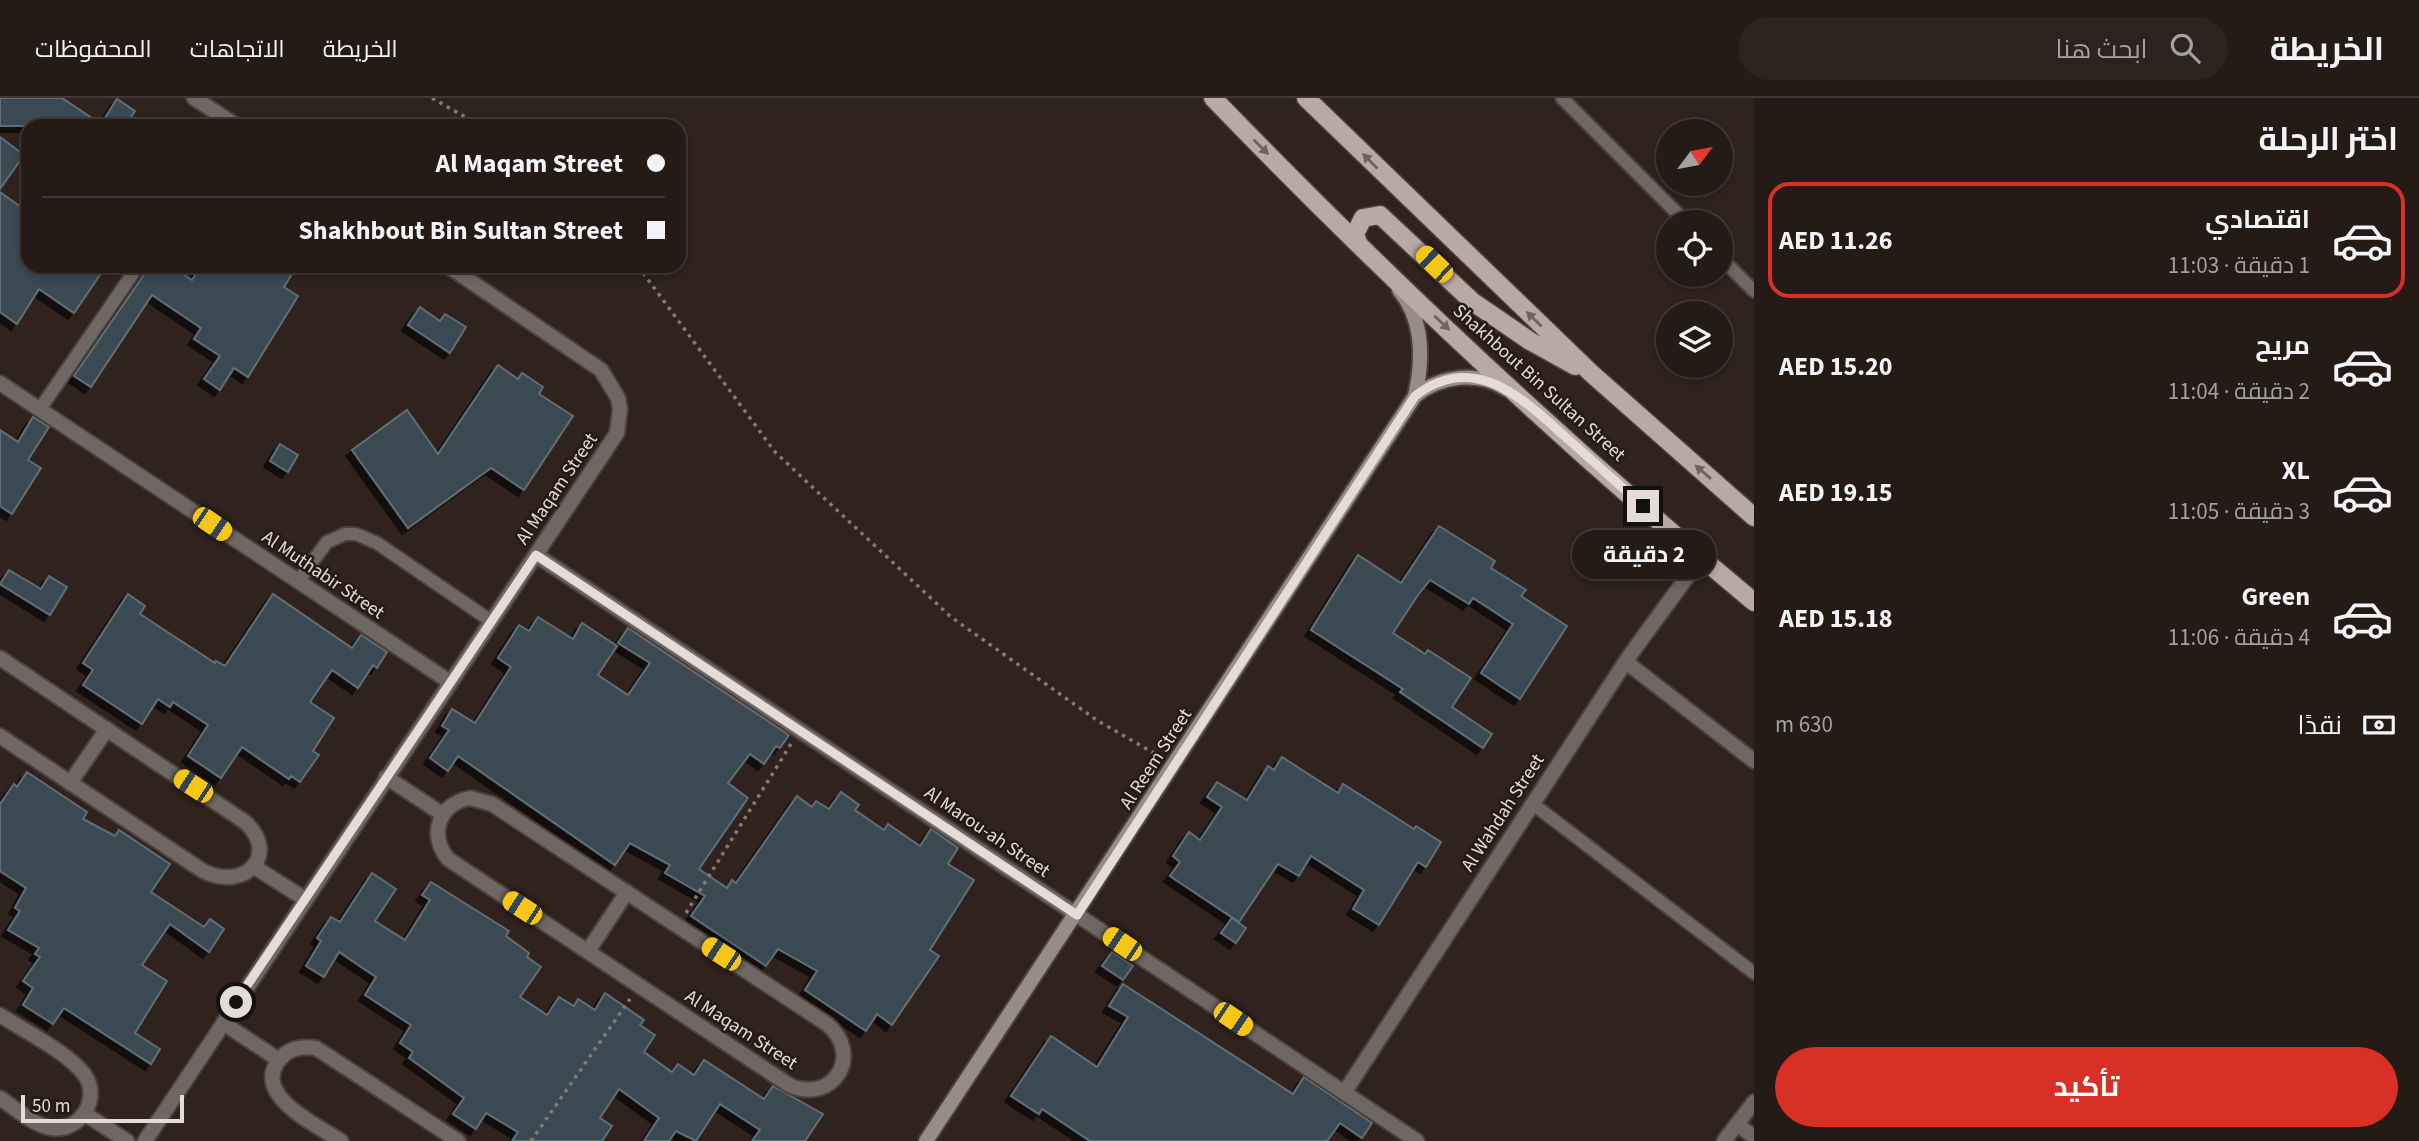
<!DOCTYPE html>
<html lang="ar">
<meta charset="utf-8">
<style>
body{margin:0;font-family:"Source Sans 3",Cairo,sans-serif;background:#2c231f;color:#f1f3f6;direction:rtl;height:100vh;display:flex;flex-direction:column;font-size:26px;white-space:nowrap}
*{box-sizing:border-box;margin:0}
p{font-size:23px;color:#a3a1a1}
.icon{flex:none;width:38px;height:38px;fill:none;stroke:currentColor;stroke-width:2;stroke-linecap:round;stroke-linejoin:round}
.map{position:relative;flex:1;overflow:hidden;direction:ltr}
.side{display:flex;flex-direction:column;background:#241a16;width:665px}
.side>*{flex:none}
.top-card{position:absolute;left:21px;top:21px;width:665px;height:154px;border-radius:21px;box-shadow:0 4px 10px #0003,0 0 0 2px #413835;direction:rtl;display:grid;align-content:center;height:154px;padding:0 21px;background:#241a16}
.needle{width:46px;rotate:58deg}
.buttons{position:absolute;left:1656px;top:21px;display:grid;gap:14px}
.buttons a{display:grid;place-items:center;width:77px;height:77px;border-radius:50%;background:#241a16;box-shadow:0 4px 10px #0003,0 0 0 2px #413835;font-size:35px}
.scale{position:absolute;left:21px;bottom:18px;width:163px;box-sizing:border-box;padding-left:7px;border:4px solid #e5dcd8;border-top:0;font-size:19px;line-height:24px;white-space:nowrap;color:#e5dcd8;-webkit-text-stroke:5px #261914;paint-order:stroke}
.end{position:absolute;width:32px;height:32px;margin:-16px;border:9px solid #e5dcd8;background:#111;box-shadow:0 0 0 4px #111}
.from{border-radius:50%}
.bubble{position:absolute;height:49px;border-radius:24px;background:#241a16;box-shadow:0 4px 10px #0003,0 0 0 2px #413835;font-size:23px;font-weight:700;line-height:49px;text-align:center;direction:rtl}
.car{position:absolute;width:21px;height:42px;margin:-21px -10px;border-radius:9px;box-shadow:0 0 5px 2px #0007;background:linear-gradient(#f5c518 24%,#345 0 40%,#f5c518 0 76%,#345 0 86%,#f5c518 0)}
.top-card b{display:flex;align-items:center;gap:24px;height:66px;font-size:26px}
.top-card b+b{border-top:2px solid #413835}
.top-card i{width:18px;height:18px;background:#f1f3f6}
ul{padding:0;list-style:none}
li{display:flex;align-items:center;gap:21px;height:116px;margin:0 14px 10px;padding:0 7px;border:4px solid transparent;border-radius:21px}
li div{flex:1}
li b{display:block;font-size:26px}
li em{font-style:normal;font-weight:700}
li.current{border-color:#d93025}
li>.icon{width:63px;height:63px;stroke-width:1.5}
h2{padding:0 21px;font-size:32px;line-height:84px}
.pay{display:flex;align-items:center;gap:18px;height:77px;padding:0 21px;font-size:26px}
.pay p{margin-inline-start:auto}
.button{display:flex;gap:14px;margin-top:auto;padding:14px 21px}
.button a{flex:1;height:80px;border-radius:42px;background:#d93025;color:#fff;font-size:28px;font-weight:700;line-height:80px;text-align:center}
header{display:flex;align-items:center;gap:42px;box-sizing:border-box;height:98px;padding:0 35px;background:#241a16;border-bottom:2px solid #413835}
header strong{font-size:33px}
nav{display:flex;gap:38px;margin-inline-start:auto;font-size:24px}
.search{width:490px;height:63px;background:#2c231f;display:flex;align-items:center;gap:18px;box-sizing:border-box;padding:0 24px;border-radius:38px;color:#a3a1a1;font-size:26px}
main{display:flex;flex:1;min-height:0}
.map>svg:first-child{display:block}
.building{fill:#3b4a52;stroke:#5f6e77;stroke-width:2;filter:url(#shadow)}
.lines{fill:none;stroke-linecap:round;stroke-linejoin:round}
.lane-casing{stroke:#4d403b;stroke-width:16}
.street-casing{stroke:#4d403b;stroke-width:18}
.secondary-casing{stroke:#4d403b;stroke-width:18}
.primary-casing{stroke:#4d403b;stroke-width:21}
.path{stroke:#847974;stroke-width:3.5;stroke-dasharray:3.5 5;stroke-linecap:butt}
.lane{stroke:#6f6764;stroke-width:12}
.street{stroke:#6f6764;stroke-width:14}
.secondary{stroke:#988c88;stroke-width:14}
.primary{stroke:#b8a9a3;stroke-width:18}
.oneway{fill:#6f615c}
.route{stroke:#e5dcd8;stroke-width:9}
.labels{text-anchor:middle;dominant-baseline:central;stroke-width:5;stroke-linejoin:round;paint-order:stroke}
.street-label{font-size:19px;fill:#e5dcd8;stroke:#261914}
</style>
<header>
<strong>الخريطة</strong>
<div class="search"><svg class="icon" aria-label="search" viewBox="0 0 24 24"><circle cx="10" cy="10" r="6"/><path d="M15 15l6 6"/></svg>ابحث هنا</div>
<nav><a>الخريطة</a><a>الاتجاهات</a><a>المحفوظات</a></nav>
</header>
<main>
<section class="side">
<h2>اختر الرحلة</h2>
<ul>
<li class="current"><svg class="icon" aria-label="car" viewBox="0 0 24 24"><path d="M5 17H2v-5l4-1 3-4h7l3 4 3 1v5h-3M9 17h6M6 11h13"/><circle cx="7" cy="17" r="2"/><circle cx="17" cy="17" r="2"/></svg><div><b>اقتصادي</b><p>1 دقيقة · 11:03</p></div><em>AED 11.26</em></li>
<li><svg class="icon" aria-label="car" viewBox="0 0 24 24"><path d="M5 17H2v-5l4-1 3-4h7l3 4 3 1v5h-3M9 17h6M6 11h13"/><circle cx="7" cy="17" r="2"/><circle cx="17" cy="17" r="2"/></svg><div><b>مريح</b><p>2 دقيقة · 11:04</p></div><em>AED 15.20</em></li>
<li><svg class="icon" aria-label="car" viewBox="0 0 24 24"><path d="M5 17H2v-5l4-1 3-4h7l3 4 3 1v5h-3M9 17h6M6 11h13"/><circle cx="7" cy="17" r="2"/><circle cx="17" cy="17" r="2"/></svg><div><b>XL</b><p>3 دقيقة · 11:05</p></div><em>AED 19.15</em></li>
<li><svg class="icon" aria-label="car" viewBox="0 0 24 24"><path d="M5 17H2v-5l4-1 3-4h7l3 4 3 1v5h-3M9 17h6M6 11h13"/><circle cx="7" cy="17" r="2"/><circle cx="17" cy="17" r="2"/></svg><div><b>Green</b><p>4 دقيقة · 11:06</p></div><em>AED 15.18</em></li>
</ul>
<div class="pay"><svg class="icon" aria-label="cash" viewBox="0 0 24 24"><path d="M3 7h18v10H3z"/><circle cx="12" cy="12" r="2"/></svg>نقدًا<p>630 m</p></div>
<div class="button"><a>تأكيد</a></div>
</section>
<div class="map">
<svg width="1754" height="1043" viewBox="0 0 1754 1043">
<defs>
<filter id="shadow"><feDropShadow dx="-6" dy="6" stdDeviation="0" flood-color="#0009"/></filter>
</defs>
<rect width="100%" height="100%" fill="#30221d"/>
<!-- building -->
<g class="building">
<path d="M0,0H62L101,26L117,1L135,13L125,28H0Z"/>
<path d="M0,39L24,57L0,91Z"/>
<path d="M0,94L28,114V168H106L74,215L39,191L17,226L0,214Z"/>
<path d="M150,168H171L192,182L201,168H253L265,176L270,168H297L284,189L298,198L248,279L234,270L220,292L204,281L220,258L194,241L201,230L152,197L91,289L74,278Z"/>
<path d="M420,209L440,223L445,216L466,229L450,255L408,227Z"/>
<path d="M498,267L518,281L522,275L543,289L539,296L573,318L524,392L491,370L408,430L352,352L407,312L438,356Z"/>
<path d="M33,319L49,329L28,362L41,370L12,416L0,408V332L18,344Z"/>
<path d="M280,346L298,357L288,374L270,363Z"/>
<path d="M1439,428L1495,463L1491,470L1526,492L1521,498L1567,528L1520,601L1481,575L1513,526L1473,500L1469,506L1430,482L1418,497L1393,535L1425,556L1428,552L1471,580L1452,609L1492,636L1483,650L1400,594L1403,591L1311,532L1358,457L1401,485Z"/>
<path d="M9,472L41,491L49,478L67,489L50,517L0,486Z"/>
<path d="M128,496L145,508L140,516L215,565L216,563L225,568L273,496L352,550L361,537L387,554L377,570L373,567L358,590L332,572L310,604L334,620L313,653L319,657L300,684L291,678L289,681L242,649L221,680L188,658L208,627L173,604L170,609L158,601L142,626L83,587L93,572L83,565Z"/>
<path d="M538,519L573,541L582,525L617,548L598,577L628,597L650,565L618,545L628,530L789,637L780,650L776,648L764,666L750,656L728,685L748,700L699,771L727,790L732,782L736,785L797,698L812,709L816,703L829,711L841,694L859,707L855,712L884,732L888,726L920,748L931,731L958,750L948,766L974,782L930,852L939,858L892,927L877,916L866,933L805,892L817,873L778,851L766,868L691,818L705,798L665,775L670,767L630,745L615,767L458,658L448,673L430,660L449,632L442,628L452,611L475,625L511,569L498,560L519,527L529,533Z"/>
<path d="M1282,659L1338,695L1343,686L1414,731L1416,728L1441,744L1426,769L1418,764L1379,827L1353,811L1364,792L1311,758L1299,778L1278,766L1239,824L1170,778L1180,764L1173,758L1189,734L1200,742L1222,709L1207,699L1217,684L1247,702L1268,668L1274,672Z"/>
<path d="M27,674L87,714L83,721L115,738L119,732L170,766L151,794L204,829L210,821L224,831L209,854L170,826L142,867L167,883L135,935L160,951L151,966L64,910L53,926L23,907L33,890L23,883L40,859L35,856L39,850L8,832L20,813L15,810L26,790L0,773V706L14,686L17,689Z"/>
<path d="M372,775L396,791L375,823L405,842L430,802L422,797L431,784L509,833L506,838L529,855L527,859L541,869L520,899L547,917L559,899L574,908L578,901L595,912L605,895L644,922L640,927L655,937L644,954L672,974L678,966L694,977L704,962L764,1001L773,988L823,1016L805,1043H752L760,1032L720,1006L696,1043L676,1033L669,1043H644L659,1020L619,991L600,1020L612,1028L602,1043H512L518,1034L486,1015L476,1031L453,1016L464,1000L409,960L413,954L400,945L411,927L365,897L376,879L339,854L324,879L306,868L321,843L317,840L331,819L340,824Z"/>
<path d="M1232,820L1246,830L1236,845L1221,835Z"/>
<path d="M1112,854L1133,868L1123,882L1102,868Z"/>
<path d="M1123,886L1293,996L1304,979L1372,1025L1362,1040L1340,1025L1327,1043H1090L1042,1011L1039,1016L1011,998L1051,938L1097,969L1128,919L1109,908Z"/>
</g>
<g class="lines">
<!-- lane casing -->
<g class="lane-casing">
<g id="lane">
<path d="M1562,0L1686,124"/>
<path d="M1720,159L1754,193"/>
<path d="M40,311L138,168"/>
<path d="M298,483L327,444L345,436H356L377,445L491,523"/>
<path d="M1533,706L1754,875"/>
</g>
</g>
<!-- street casing -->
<g class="street-casing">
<g id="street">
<path d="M194,0L237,28"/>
<path d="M0,285L450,584"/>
<path d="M536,457L1417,1043"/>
<path d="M0,560L245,724C280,756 246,794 203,773L0,638"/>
<path d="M1626,564L1754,663"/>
<path d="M386,679L442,716"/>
<path d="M70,685L107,631"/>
<path d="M470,700L492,706L827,926C864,957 833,1007 789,987L448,761C428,736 439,706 470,700Z"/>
<path d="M253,768L305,801"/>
<path d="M588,853L627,794"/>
<path d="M0,917C24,933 67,954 84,976C102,1000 80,1035 51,1030C33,1027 15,1010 0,1000"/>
<path d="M223,925L279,962"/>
<path d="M1344,995L1630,557L1701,460"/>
<path d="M85,1016L127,1043"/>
<path d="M1737,1026L1754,1039"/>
<path d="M145,1043L617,335L620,311L618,300L601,272L448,168"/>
<path d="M341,1043C317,1027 250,997 280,961C290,949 303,948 316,950L458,1043"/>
<path d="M1724,1043L1754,1004"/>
</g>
</g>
<!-- secondary casing -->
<g class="secondary-casing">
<g id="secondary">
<path d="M1399,192C1424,222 1423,263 1415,298"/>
<path d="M926,1043L1415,298C1440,278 1478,272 1506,291"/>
</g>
</g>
<!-- primary casing -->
<g class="primary-casing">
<g id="primary">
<path d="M1213,0C1384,177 1565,347 1754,504"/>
<path d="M1306,0L1591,275L1754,419"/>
<path d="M1358,145L1355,136L1363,120L1380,117L1473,204L1530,243L1575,268"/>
</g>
</g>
<!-- path -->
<g class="path">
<path d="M432,0L481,28"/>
<path d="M638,168L775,354L951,519L1098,623L1159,658"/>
<path d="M686,815L791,646"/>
<path d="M531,1043L630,901"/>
</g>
<!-- lane -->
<use href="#lane" class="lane"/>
<!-- street -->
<use href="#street" class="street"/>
<!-- secondary -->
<use href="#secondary" class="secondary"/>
<!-- primary -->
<use href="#primary" class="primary"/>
</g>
<!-- one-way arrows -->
<defs><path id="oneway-solid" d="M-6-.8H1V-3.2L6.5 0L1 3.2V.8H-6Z" transform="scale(1.75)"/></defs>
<g class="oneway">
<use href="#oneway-solid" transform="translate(1261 49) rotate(45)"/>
<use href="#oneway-solid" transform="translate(1370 63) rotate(-135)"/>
<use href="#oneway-solid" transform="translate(1534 221) rotate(-136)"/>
<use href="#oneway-solid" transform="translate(1442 225) rotate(43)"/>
<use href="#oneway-solid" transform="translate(1703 374) rotate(-139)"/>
</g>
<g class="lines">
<!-- route -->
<path class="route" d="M236,904L536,457L1077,817L1415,298C1476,251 1525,303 1570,343C1594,364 1618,386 1643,408"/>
</g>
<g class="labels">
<!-- street labels -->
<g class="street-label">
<text transform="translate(1539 285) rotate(42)">Shakhbout Bin Sultan Street</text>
<text transform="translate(557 391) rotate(-56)">Al Maqam Street</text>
<text transform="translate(323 477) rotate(34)">Al Muthabir Street</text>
<text transform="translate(1156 661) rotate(-57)">Al Reem Street</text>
<text transform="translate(1503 715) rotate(-57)">Al Wahdah Street</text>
<text transform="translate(987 734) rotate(34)">Al Marou-ah Street</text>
<text transform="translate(741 932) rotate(33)">Al Maqam Street</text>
</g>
</g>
</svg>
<div class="buttons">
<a><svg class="needle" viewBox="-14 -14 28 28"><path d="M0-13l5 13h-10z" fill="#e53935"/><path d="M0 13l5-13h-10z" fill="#a3a1a1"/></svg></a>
<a><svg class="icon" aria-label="locate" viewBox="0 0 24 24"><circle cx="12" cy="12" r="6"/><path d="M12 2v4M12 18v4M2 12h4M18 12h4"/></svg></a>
<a><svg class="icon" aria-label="layers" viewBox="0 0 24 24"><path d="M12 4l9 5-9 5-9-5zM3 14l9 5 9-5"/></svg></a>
</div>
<div class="scale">50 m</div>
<i class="end from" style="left:236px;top:904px"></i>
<i class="end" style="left:1643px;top:408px"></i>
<div class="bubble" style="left:1572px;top:432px;width:144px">2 دقيقة</div>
<i class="car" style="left:1434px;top:166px;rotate:314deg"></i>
<i class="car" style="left:212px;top:426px;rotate:124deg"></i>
<i class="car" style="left:193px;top:688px;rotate:303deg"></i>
<i class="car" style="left:522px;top:810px;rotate:303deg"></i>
<i class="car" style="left:1122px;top:846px;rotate:304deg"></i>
<i class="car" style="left:721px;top:856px;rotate:303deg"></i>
<i class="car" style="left:1233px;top:921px;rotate:124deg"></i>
<div class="top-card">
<b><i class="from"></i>Al Maqam Street</b>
<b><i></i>Shakhbout Bin Sultan Street</b>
</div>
</div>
</main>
